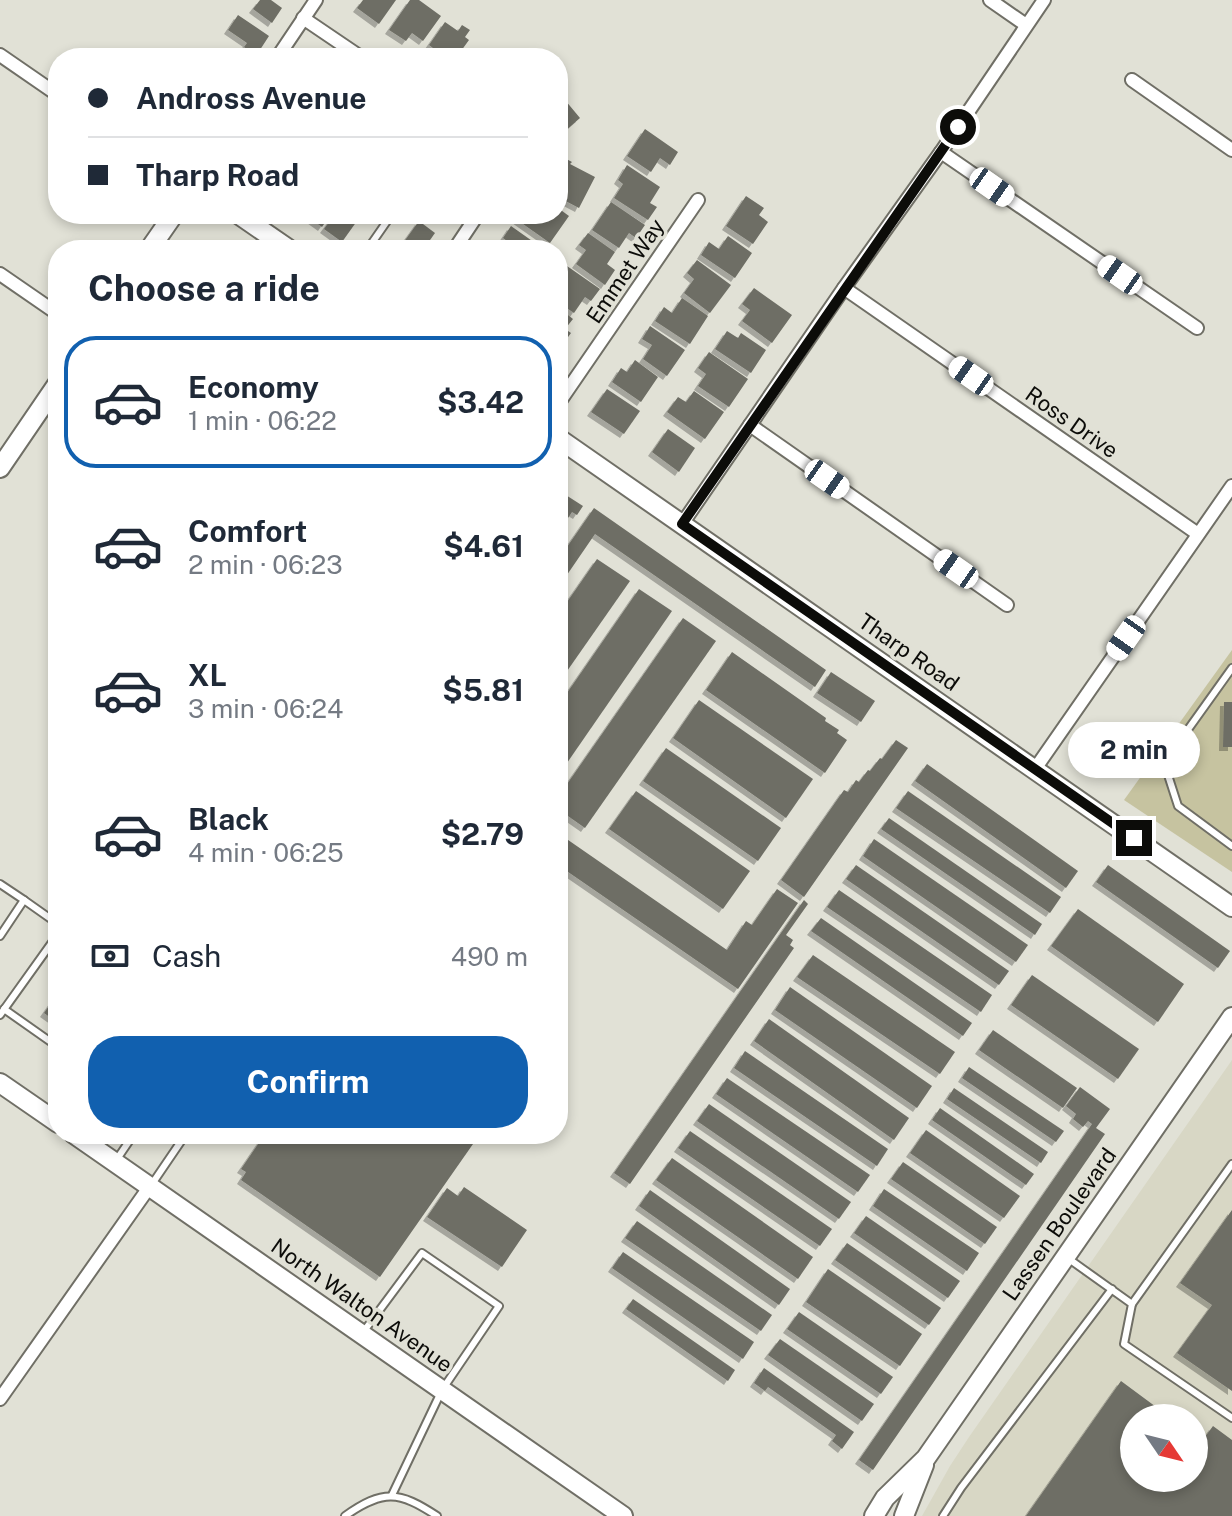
<!DOCTYPE html>
<meta charset="utf-8">
<style>
body{margin:0;font-family:"Public Sans",sans-serif;background:#f6f6f7;color:#1f2937;height:100vh;display:flex;flex-direction:column;font-size:30px;white-space:nowrap}
*{box-sizing:border-box;margin:0}
p{font-size:26px;color:#747a83}
.icon{flex:none;width:44px;height:44px;fill:none;stroke:currentColor;stroke-width:2;stroke-linecap:round;stroke-linejoin:round}
.map{position:relative;flex:1;overflow:hidden}
.panel{position:absolute;left:48px;top:240px;width:520px;height:904px;display:flex;flex-direction:column;background:#fff;border-radius:32px;box-shadow:0 4px 12px #0003}
.panel>*{flex:none}
.hud{position:absolute;left:48px;top:48px;width:520px;height:176px;border-radius:32px;box-shadow:0 4px 12px #0003;display:grid;align-content:center;height:176px;padding:0 40px;background:#fff}
.needle{width:52px;rotate:125deg}
.buttons{position:absolute;left:1120px;top:1404px;display:grid;gap:16px}
.buttons a{display:grid;place-items:center;width:88px;height:88px;border-radius:50%;background:#fff;box-shadow:0 4px 12px #0003;font-size:40px}
.end{position:absolute;width:36px;height:36px;margin:-18px;border:10px solid #0c0c09;background:#fff;box-shadow:0 0 0 4px #fff}
.from{border-radius:50%}
.bubble{position:absolute;height:56px;border-radius:28px;background:#fff;box-shadow:0 4px 12px #0003;font-size:26px;font-weight:700;line-height:56px;text-align:center}
.car{position:absolute;width:24px;height:48px;margin:-24px -12px;border-radius:10px;box-shadow:0 0 6px 2px #0007;background:linear-gradient(#fff 24%,#345 0 40%,#fff 0 76%,#345 0 86%,#fff 0)}
.hud b{display:flex;align-items:center;gap:28px;height:76px;font-size:30px}
.hud b+b{border-top:2px solid #e0e1e3}
.hud i{width:20px;height:20px;background:#1f2937}
ul{padding:0;list-style:none}
li{display:flex;align-items:center;gap:24px;height:132px;margin:0 16px 12px;padding:0 24px;border:4px solid transparent;border-radius:32px}
li div{flex:1}
li b{display:block;font-size:30px}
li em{font-style:normal;font-weight:700}
li.selected{border-color:#1160af}
li>.icon{width:72px;height:72px;stroke-width:1.5}
h2{padding:0 40px;font-size:36px;line-height:96px}
.pay{display:flex;align-items:center;gap:20px;height:88px;padding:0 40px;font-size:30px}
.pay p{margin-inline-start:auto}
.primary-button{display:flex;gap:16px;margin-top:auto;padding:16px 40px}
.primary-button a{flex:1;height:92px;border-radius:32px;background:#1160af;color:#fff;font-size:32px;font-weight:700;line-height:92px;text-align:center}
.map>svg:first-child{display:block}
.built{fill:#d8d7c5;fill-rule:evenodd}
.green{fill:#c6c3a0}
.building{fill:#6e6e65;filter:url(#shadow)}
.lines{fill:none;stroke-linecap:round;stroke-linejoin:round}
.lane-casing{stroke:#706f66;stroke-width:10}
.street-casing{stroke:#706f66;stroke-width:16}
.secondary-casing{stroke:#706f66;stroke-width:22}
.lane{stroke:#fff;stroke-width:6}
.street{stroke:#fff;stroke-width:12}
.secondary{stroke:#fff;stroke-width:18}
.route{stroke:#0c0c09;stroke-width:10}
.labels{text-anchor:middle;dominant-baseline:central;stroke-width:7;stroke-linejoin:round;paint-order:stroke}
.street-label{font-size:22px;fill:#0c0c09;stroke:#e1e1d6}
</style>
<div class="map">
<svg width="1232" height="1516" viewBox="0 0 1232 1516">
<defs>
<filter id="shadow"><feDropShadow dx="-4" dy="4" stdDeviation="0" flood-color="#0004"/></filter>
</defs>
<rect width="100%" height="100%" fill="#e1e1d6"/>
<!-- built -->
<path class="built" d="M1232,1060V1516H922L950,1466L969,1437ZM1134,1418H1194V1478H1134Z"/>
<!-- green -->
<path class="green" d="M1232,650V872L1124,800Z"/>
<!-- building -->
<g class="building">
<path d="M260,0H271L282,8L272,23L253,9Z"/>
<path d="M363,0H396L379,24L357,8Z"/>
<path d="M410,0H419L441,16L423,41L412,33L406,41L389,30Z"/>
<path d="M238,15L269,36L256,56L244,47L247,43L228,30Z"/>
<path d="M445,22L458,31L462,25L470,30L465,37L469,40L456,58H439L441,54L429,45Z"/>
<path d="M560,94L580,118L564,132L566,135L558,142V96Z"/>
<path d="M645,129L678,152L670,165L660,158L651,172L627,156Z"/>
<path d="M559,155L572,162L570,164L595,177L579,208L558,197Z"/>
<path d="M627,165L660,187L650,203L657,207L648,220L614,198L623,184L618,180Z"/>
<path d="M746,196L764,208L759,215L768,222L753,244L726,226Z"/>
<path d="M611,202L645,225L636,238L629,233L619,248L592,230Z"/>
<path d="M558,208L569,216L550,243L516,219L519,214H558Z"/>
<path d="M304,214H331L322,227Z"/>
<path d="M335,214H362L342,242L324,229Z"/>
<path d="M419,221L435,233L423,250H398Z"/>
<path d="M511,226L545,250H507L511,244L503,238Z"/>
<path d="M588,233L615,252L607,264L615,270L605,285L576,264L586,250L579,245Z"/>
<path d="M728,236L752,253L735,278L701,255L709,242L719,249Z"/>
<path d="M697,260L731,285L710,313L684,293L694,279L687,273Z"/>
<path d="M567,266L600,289L591,301L585,297L574,313L558,302V279Z"/>
<path d="M754,288L792,315L772,343L742,321L750,310L742,304Z"/>
<path d="M682,298L708,316L690,344L655,321L664,307L672,313Z"/>
<path d="M558,307L573,319L565,329L571,333L560,348L558,346Z"/>
<path d="M650,326L685,350L667,376L643,359L652,345L642,339Z"/>
<path d="M727,331L738,338L741,333L766,350L751,373L715,349Z"/>
<path d="M709,352L748,379L729,407L698,386L706,374L698,368Z"/>
<path d="M635,360L658,377L641,402L612,382L621,368L627,372Z"/>
<path d="M607,389L640,411L624,434L591,412Z"/>
<path d="M694,391L724,412L705,439L667,412L678,397L686,402Z"/>
<path d="M668,429L695,448L679,472L652,452Z"/>
<path d="M558,490L583,506L577,515L572,512L562,527L558,525Z"/>
<path d="M594,508L826,670L815,687L595,534L558,588V560Z"/>
<path d="M597,559L630,581L558,684V615Z"/>
<path d="M639,589L672,611L558,776V706Z"/>
<path d="M683,618L716,641L585,828L558,809V797Z"/>
<path d="M732,652L826,718L825,721L839,730L837,733L847,740L825,773L706,690Z"/>
<path d="M831,672L875,701L861,722L817,693Z"/>
<path d="M699,700L813,779L786,818L673,738Z"/>
<path d="M1224,702H1232V747H1223Z"/>
<path d="M896,740L908,748L804,897L781,880L844,790L848,792L856,780L859,782L868,770L870,771L880,758L882,759Z"/>
<path d="M666,748L781,828L758,861L643,781Z"/>
<path d="M927,764L1078,871L1066,888L915,781Z"/>
<path d="M636,791L750,871L723,909L609,829Z"/>
<path d="M908,791L1061,897L1050,913L896,808Z"/>
<path d="M889,818L1042,924L1035,935L881,829Z"/>
<path d="M558,833L727,950L746,921L752,925L777,889L798,903L738,989L558,865Z"/>
<path d="M874,839L1028,945L1016,962L863,856Z"/>
<path d="M856,865L1009,971L999,985L846,879Z"/>
<path d="M1108,865L1230,951L1218,968L1096,882Z"/>
<path d="M839,890L992,995L981,1012L827,907Z"/>
<path d="M804,900L808,904L786,935L793,940L790,945L794,948L630,1184L614,1173Z"/>
<path d="M1078,909L1184,984L1158,1022L1051,946Z"/>
<path d="M821,918L972,1023L963,1036L811,931Z"/>
<path d="M813,955L955,1052L940,1074L797,977Z"/>
<path d="M1032,975L1139,1049L1118,1079L1011,1005Z"/>
<path d="M790,987L932,1086L917,1108L775,1010Z"/>
<path d="M58,993V1023L44,1013Z"/>
<path d="M769,1019L909,1118L894,1140L754,1041Z"/>
<path d="M993,1030L1077,1088L1063,1108L979,1050Z"/>
<path d="M745,1051L888,1149L877,1166L734,1068Z"/>
<path d="M969,1067L1064,1131L1056,1142L962,1078Z"/>
<path d="M727,1078L870,1175L858,1192L716,1094Z"/>
<path d="M1080,1087L1110,1109L1096,1128L1105,1134L873,1470L859,1460L1092,1124L1088,1121L1083,1127L1073,1119L1076,1114L1066,1106Z"/>
<path d="M954,1088L1048,1152L1041,1163L947,1099Z"/>
<path d="M709,1104L851,1202L839,1219L697,1121Z"/>
<path d="M940,1108L1034,1174L1026,1185L932,1120Z"/>
<path d="M926,1130L1020,1196L1004,1218L910,1153Z"/>
<path d="M690,1131L832,1229L820,1246L678,1148Z"/>
<path d="M265,1134H480L380,1277L241,1180L246,1172L241,1169Z"/>
<path d="M672,1158L813,1257L798,1279L656,1180Z"/>
<path d="M903,1162L997,1227L985,1244L891,1179Z"/>
<path d="M464,1187L527,1230L502,1267L427,1217L447,1188L458,1196Z"/>
<path d="M884,1189L979,1253L967,1271L873,1206Z"/>
<path d="M650,1190L790,1289L779,1305L639,1206Z"/>
<path d="M1232,1210V1391L1177,1353L1212,1305L1180,1283Z"/>
<path d="M866,1216L960,1281L948,1298L854,1233Z"/>
<path d="M637,1221L772,1315L761,1331L625,1238Z"/>
<path d="M847,1243L941,1308L929,1325L835,1260Z"/>
<path d="M623,1252L754,1342L743,1359L612,1268Z"/>
<path d="M828,1269L922,1334L900,1366L806,1302Z"/>
<path d="M633,1299L735,1370L728,1381L626,1309Z"/>
<path d="M799,1312L893,1377L881,1394L787,1329Z"/>
<path d="M780,1339L874,1404L862,1421L768,1355Z"/>
<path d="M764,1368L854,1432L842,1449L832,1441L836,1435L768,1387L765,1391L754,1383Z"/>
<path d="M1121,1381L1171,1418H1134V1478H1194V1435L1202,1441L1213,1426L1232,1440V1516H1026Z"/>
</g>
<g class="lines">
<!-- lane casing -->
<g class="lane-casing">
<g id="lane">
<path d="M367,250L392,214"/>
<path d="M1232,668L1169,756L1167,764L1168,775L1178,806L1232,846"/>
<path d="M0,884L24,900L0,936"/>
<path d="M24,900L58,924"/>
<path d="M4,1009L58,1047"/>
<path d="M0,1015L58,934"/>
<path d="M117,1159L134,1134"/>
<path d="M152,1184L186,1134"/>
<path d="M1069,1259L1132,1304L1124,1344L1232,1418"/>
<path d="M1132,1304L1232,1164"/>
<path d="M364,1331L422,1253L499,1306L442,1390L392,1495"/>
<path d="M345,1516C383,1489 399,1491 437,1516"/>
<path d="M943,1516L961,1488L1112,1289"/>
</g>
</g>
<!-- street casing -->
<g class="street-casing">
<g id="street">
<path d="M990,0L1026,25"/>
<path d="M303,18L362,58"/>
<path d="M0,55L58,95"/>
<path d="M277,58L316,0"/>
<path d="M1132,80L1232,150"/>
<path d="M941,152L1197,328"/>
<path d="M454,250L478,214"/>
<path d="M0,274L58,314"/>
<path d="M844,288L1198,534"/>
<path d="M558,404L698,200"/>
<path d="M750,425L1007,605"/>
<path d="M682,524L844,288L941,152L1044,0"/>
<path d="M1035,769L1232,486"/>
<path d="M0,1399L150,1186"/>
</g>
</g>
<!-- secondary casing -->
<g class="secondary-casing">
<g id="secondary">
<path d="M238,214L290,250"/>
<path d="M149,250L174,214"/>
<path d="M558,438L1232,907"/>
<path d="M0,468L58,383"/>
<path d="M0,1083L58,1123"/>
<path d="M74,1134L623,1516"/>
<path d="M874,1516L885,1498L926,1458L1232,1017"/>
<path d="M904,1516L924,1465"/>
</g>
</g>
<!-- lane -->
<use href="#lane" class="lane"/>
<!-- street -->
<use href="#street" class="street"/>
<!-- secondary -->
<use href="#secondary" class="secondary"/>
</g>
<g class="lines">
<!-- route -->
<path class="route" d="M958,127L682,524L1134,838"/>
</g>
<g class="labels">
<!-- street labels -->
<g class="street-label">
<text transform="translate(625 271) rotate(-56)">Emmet Way</text>
<text transform="translate(1072 422) rotate(35)">Ross Drive</text>
<text transform="translate(909 652) rotate(35)">Tharp Road</text>
<text transform="translate(1059 1224) rotate(-55)">Lassen Boulevard</text>
<text transform="translate(362 1305) rotate(35)">North Walton Avenue</text>
</g>
</g>
</svg>
<div class="buttons">
<a><svg class="needle" viewBox="-14 -14 28 28"><path d="M0-13l5 13h-10z" fill="#e53935"/><path d="M0 13l5-13h-10z" fill="#747a83"/></svg></a>
</div>
<i class="end from" style="left:958px;top:127px"></i>
<i class="end" style="left:1134px;top:838px"></i>
<div class="bubble" style="left:1068px;top:722px;width:132px">2 min</div>
<i class="car" style="left:992px;top:187px;rotate:125deg"></i>
<i class="car" style="left:1120px;top:275px;rotate:305deg"></i>
<i class="car" style="left:971px;top:376px;rotate:305deg"></i>
<i class="car" style="left:827px;top:479px;rotate:125deg"></i>
<i class="car" style="left:956px;top:569px;rotate:305deg"></i>
<i class="car" style="left:1126px;top:638px;rotate:215deg"></i>
<div class="hud">
<b><i class="from"></i>Andross Avenue</b>
<b><i></i>Tharp Road</b>
</div>
<section class="panel">
<h2>Choose a ride</h2>
<ul>
<li class="selected"><svg class="icon" aria-label="car" viewBox="0 0 24 24"><path d="M5 17H2v-5l4-1 3-4h7l3 4 3 1v5h-3M9 17h6M6 11h13"/><circle cx="7" cy="17" r="2"/><circle cx="17" cy="17" r="2"/></svg><div><b>Economy</b><p>1 min · 06:22</p></div><em>$3.42</em></li>
<li><svg class="icon" aria-label="car" viewBox="0 0 24 24"><path d="M5 17H2v-5l4-1 3-4h7l3 4 3 1v5h-3M9 17h6M6 11h13"/><circle cx="7" cy="17" r="2"/><circle cx="17" cy="17" r="2"/></svg><div><b>Comfort</b><p>2 min · 06:23</p></div><em>$4.61</em></li>
<li><svg class="icon" aria-label="car" viewBox="0 0 24 24"><path d="M5 17H2v-5l4-1 3-4h7l3 4 3 1v5h-3M9 17h6M6 11h13"/><circle cx="7" cy="17" r="2"/><circle cx="17" cy="17" r="2"/></svg><div><b>XL</b><p>3 min · 06:24</p></div><em>$5.81</em></li>
<li><svg class="icon" aria-label="car" viewBox="0 0 24 24"><path d="M5 17H2v-5l4-1 3-4h7l3 4 3 1v5h-3M9 17h6M6 11h13"/><circle cx="7" cy="17" r="2"/><circle cx="17" cy="17" r="2"/></svg><div><b>Black</b><p>4 min · 06:25</p></div><em>$2.79</em></li>
</ul>
<div class="pay"><svg class="icon" aria-label="cash" viewBox="0 0 24 24"><path d="M3 7h18v10H3z"/><circle cx="12" cy="12" r="2"/></svg>Cash<p>490 m</p></div>
<div class="primary-button"><a>Confirm</a></div>
</section>
</div>
